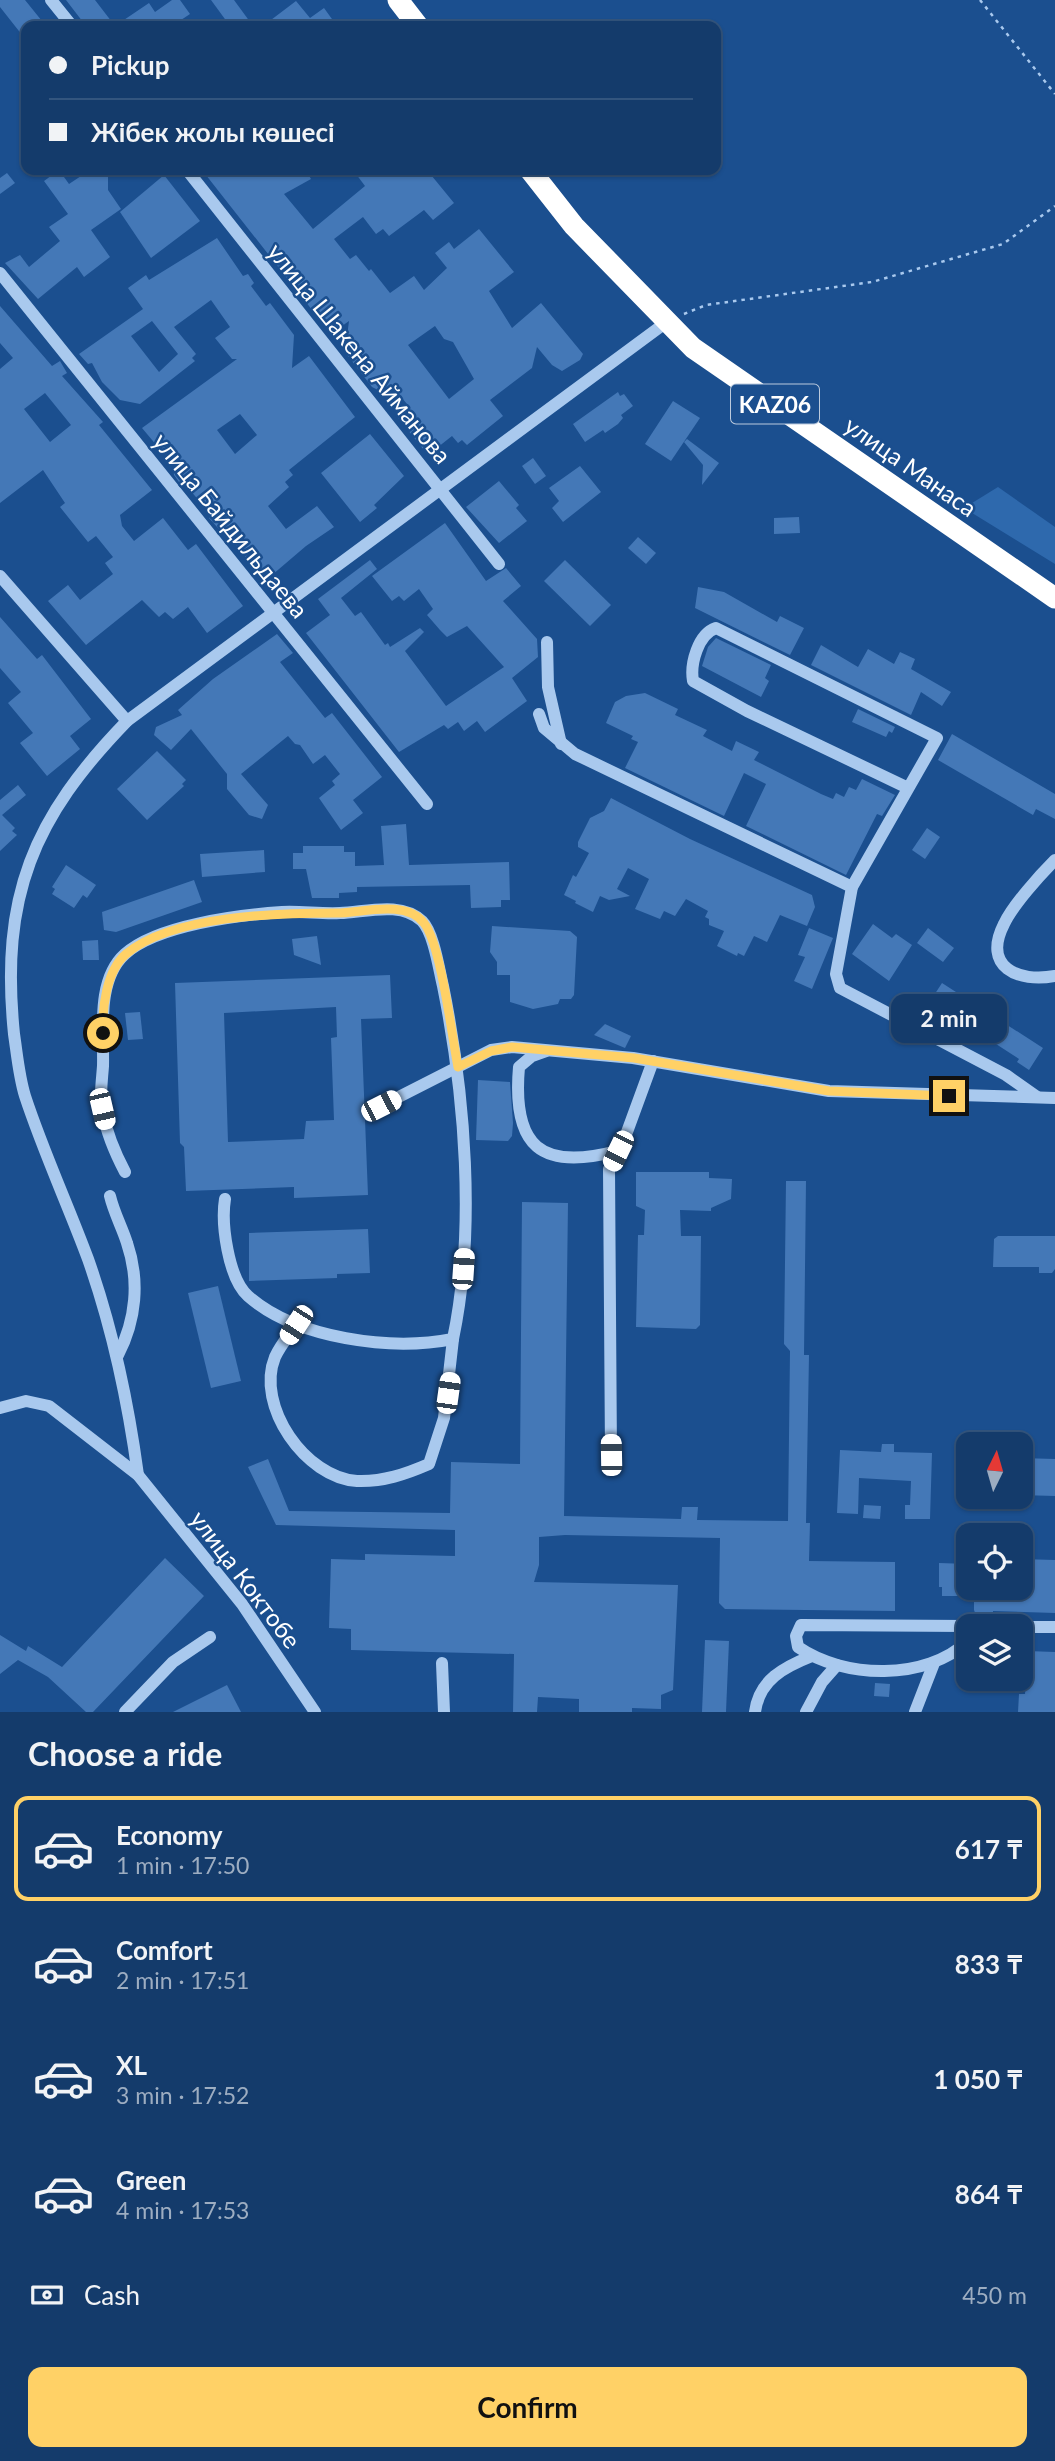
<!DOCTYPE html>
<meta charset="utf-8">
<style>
body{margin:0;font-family:Lato,sans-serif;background:#1d4271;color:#f1f3f6;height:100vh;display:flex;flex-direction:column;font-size:26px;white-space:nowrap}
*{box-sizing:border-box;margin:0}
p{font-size:23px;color:#9dadc1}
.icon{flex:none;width:38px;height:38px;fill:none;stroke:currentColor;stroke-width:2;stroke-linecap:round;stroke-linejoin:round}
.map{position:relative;height:1712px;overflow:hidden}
.panel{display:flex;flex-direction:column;background:#143b6b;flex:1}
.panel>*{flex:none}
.top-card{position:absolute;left:21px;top:21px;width:700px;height:154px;border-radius:14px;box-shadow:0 2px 5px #0004,0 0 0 2px #33557e;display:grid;align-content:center;height:154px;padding:0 28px;background:#143b6b}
.needle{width:46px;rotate:5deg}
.tools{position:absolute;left:956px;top:1432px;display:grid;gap:14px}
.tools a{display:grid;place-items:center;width:77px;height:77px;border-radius:14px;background:#143b6b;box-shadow:0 2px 5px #0004,0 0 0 2px #33557e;font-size:35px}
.end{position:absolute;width:32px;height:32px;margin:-16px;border:9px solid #ffd166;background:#111;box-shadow:0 0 0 4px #111}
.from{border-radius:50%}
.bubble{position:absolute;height:49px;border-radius:14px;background:#143b6b;box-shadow:0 2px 5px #0004,0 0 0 2px #33557e;font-size:23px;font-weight:700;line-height:49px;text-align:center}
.car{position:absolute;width:21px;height:42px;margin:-21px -10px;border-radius:9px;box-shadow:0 0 5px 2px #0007;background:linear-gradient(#fff 24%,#345 0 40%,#fff 0 76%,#345 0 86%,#fff 0)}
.top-card b{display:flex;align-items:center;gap:24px;height:66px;font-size:26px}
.top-card b+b{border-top:2px solid #33557e}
.top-card i{width:18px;height:18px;background:#f1f3f6}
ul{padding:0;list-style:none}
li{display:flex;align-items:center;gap:21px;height:105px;margin:0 14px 10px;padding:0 14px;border:4px solid transparent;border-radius:14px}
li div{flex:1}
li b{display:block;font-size:26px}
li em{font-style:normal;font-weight:700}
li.current{border-color:#ffd166}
li>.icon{width:63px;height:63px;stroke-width:1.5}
h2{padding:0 28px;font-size:32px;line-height:84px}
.pay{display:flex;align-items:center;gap:18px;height:77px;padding:0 28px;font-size:26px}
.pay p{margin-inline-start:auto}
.button{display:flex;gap:14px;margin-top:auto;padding:14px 28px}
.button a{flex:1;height:80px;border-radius:14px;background:#ffd166;color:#111;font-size:28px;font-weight:700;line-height:80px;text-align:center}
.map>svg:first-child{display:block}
.green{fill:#2e69ad}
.building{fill:#4478b7;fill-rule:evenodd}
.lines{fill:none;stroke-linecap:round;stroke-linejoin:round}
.path{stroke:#a9c9ee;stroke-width:2.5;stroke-dasharray:3.5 5;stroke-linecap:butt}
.minor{stroke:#a9c9ee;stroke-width:12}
.highway{stroke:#fff;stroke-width:21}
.route{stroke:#ffd166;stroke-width:9}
.labels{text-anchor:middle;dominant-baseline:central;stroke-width:5;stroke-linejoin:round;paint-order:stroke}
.shield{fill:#1b4f8f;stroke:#bbcadd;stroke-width:2}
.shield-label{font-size:23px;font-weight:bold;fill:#fff}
.street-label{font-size:24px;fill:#fff;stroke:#1b4f8f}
</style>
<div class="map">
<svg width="1055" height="1712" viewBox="0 0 1055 1712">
<rect width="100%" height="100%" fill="#1b4f8f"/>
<!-- green -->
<path class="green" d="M998,487L1055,527V564L964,508Z"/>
<!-- building -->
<g class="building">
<path d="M0,0H25L46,26H26V40L0,7Z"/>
<path d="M66,0H95L115,26L149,3L155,12L172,0H180L190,14L172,26H86Z"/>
<path d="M211,0H234L253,26H230Z"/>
<path d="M296,1L310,18L324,8L337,26H263Z"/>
<path d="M59,170L69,184L90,170H108V190L121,209L91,230L110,257L84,277L77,267L38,299L5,263L20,255L29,267L60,241L49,227L68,214L44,181Z"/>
<path d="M202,170H306L311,179L284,194L313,229L365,186L353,170H427L454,203L433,220L424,210L389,236L383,229L376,234L363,217L334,239L350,259L356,255L369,271L371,269L390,293L414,276L424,290L447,268L435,253L449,242L454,249L479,229L514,272L489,291L512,328L541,303L583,354L580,360L562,371L552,365L537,347L532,368L490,400L503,416L467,445L462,440L458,443L452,436L428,455L395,414L407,404L392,386L384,393L372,387L345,352L349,321L331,334ZM435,326L444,339L453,342L474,379L449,399L408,345Z"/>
<path d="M7,173L15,183L0,194V178Z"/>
<path d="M164,175L200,221L151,258L120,212Z"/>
<path d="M217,238L243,276L248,274L254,283L251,286L266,306L270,303L294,335L292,368L309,356L355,417L289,470L293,475L285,482L289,487L268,506L286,529L317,506L334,527L306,546L265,581L228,535L226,537L209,518L212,516L184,483L179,482L174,475L173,465L142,428L237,359H232L215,338L230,327L211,300L174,327L196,354L192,358L195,361L140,404L120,400L102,382L92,363L88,364L79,354L143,309L128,288L146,275L149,280ZM152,321L178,354L159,372L131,336ZM240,414L257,435L235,454L217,430Z"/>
<path d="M0,306L52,366L60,361L67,373L62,376L103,422L99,425L152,490L120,515L122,526L134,541L163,518L188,550L196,544L243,606L207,633L188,607L173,619L165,612L159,617L142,600L86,645L48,601L68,585L80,600L113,574L105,563L113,557L96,536L88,542L60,507L65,503L43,470L0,503V369L13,358L0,343ZM45,393L71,425L50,442L24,409Z"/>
<path d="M618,392L620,396L624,394L633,406L621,415L623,418L618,424L605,433L603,430L585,442L573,424Z"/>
<path d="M673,401L700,418L671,461L645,444Z"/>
<path d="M370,434L404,476L374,505L377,508L360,522L321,473Z"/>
<path d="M687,439L719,463L702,485L703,465L684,442Z"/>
<path d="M533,458L546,476L535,484L522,466Z"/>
<path d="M580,466L601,492L563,522L552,508L559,501L549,488Z"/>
<path d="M499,481L519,505L516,508L527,521L499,543L466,507Z"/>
<path d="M799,517L800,533L774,534V518Z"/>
<path d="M445,523L486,581L506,568L521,586L503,601L537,639L538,657L512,678L527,701L485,732L477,721L464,731L458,722L448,729L444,725L399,752L306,633L330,615L318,599L370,560L377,569L341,598L355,616L361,612L385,645L388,643L390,647L420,628L424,632L405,651L446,706L504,667L467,626L447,637L440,630L427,615L433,609L419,589L404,601L399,596L392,601L372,576Z"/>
<path d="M638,537L656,553L646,564L628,548Z"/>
<path d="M565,560L611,605L590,626L544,581Z"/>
<path d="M698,587L724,592L777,622L780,616L804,628L790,655L695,608Z"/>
<path d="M0,617L37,659L42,655L91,719L70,736L80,749L47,776L20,743L33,733L8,703L21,692L0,668Z"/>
<path d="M277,634L293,653L280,662L325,718L332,713L382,777L353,800L363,813L341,830L319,798L335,785L332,781L340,774L325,755L313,764L300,745L295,744L288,736L241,774L268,805L262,819L249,815L227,789V774L191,729L171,750L154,735L156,727L182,715L178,710L213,679Z"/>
<path d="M716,638L771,665L765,678L769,681L761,697L702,666L708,647Z"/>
<path d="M821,645L858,667L868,649L894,664L900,652L915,659L911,669L951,692L942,706L921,692L911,715L811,665Z"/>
<path d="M645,693L678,709L675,715L707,730L703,736L732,751L736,741L759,752L754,760L821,794L833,799L836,793L844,797L849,787L856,790L862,779L895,795L882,816L877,814L846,875L746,826L766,784L744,773L724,816L625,768L638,742L631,739L633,736L606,723L615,702L626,696Z"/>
<path d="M858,709L895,727L892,733L889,731L886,737L852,722Z"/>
<path d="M952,734L1055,794V819L1036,809L1033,815L938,760Z"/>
<path d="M157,751L186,780L182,784L184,786L147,820L117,789Z"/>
<path d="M18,785L26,795L2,815L15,828L12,831L17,835L0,851V800Z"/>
<path d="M611,798L690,839L812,895L815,907L807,926L780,915L767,942L754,936L744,956L738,953L737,956L717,946L724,931L709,925V919L705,917L708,911L686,899L675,916L664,911L660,919L635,909L649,879L628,868L617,889L630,896L609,900L600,896L593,912L575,903L576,901L564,895L573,875L576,877L589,853L578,847V842L590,818L604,811Z"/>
<path d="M406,824L409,865L509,862L510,900H501V907L471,908L470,885L357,887V892L339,893V898H312L306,869H293V853H303V846H344V852H355V866L384,865L381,826Z"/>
<path d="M927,828L940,837L925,859L912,850Z"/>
<path d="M264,850L265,872L202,877L200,854Z"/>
<path d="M66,865L96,885L87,898L83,895L74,908L52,894L55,889L52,887Z"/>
<path d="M194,880L202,902L116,932L104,930L102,912Z"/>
<path d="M873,924L892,938L896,934L912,945L889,981L852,954Z"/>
<path d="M492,926L570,931L577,937L574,995L571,999H560L558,1004L533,1009L510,1002V975H497V962L490,952Z"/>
<path d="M809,928L833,938L812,989L794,981L805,957L798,955Z"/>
<path d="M928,928L954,948L943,962L917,943Z"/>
<path d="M317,936L321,965L294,955L292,939Z"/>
<path d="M98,940L99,960H83L82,941Z"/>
<path d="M390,975L392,1018L361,1019L368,1195L294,1198V1187L186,1191L184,1147L180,1143L175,983ZM336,1007L337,1037L331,1038L334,1120L306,1121L304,1139L228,1142L224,1013Z"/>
<path d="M942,983L1043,1048L1029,1070L1017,1062L1019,1059L945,1011L938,1022L923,1012Z"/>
<path d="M140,1012L143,1039L128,1040L125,1013Z"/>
<path d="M605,1024L631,1036L625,1048L594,1035Z"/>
<path d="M478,1080L510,1082L513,1123L512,1136L508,1141L476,1140Z"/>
<path d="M636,1172H709V1178L732,1179L731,1199L711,1208V1211L680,1210L681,1236H701L700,1325L696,1329L636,1327L638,1235H644L645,1210L636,1206Z"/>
<path d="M786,1181H806L804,1355H809L806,1523H810L809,1561L895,1562V1611L725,1609L719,1603L720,1538L565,1535L539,1537V1565L534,1582L678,1585L673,1690L661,1695V1709L632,1708V1712H579V1699L538,1697L537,1712H513L514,1654L351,1650V1629L329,1628L331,1559L365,1560V1554L455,1556V1530L276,1525L248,1467L268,1459L289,1511L450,1513L451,1462L520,1464L522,1202L568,1203L564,1516L681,1519L682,1507H698L697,1520L788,1521L790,1351L784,1344Z"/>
<path d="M368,1229L370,1273L337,1274V1278L249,1281V1233Z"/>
<path d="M998,1236H1055V1269L1052,1273H1039V1267H993L994,1239Z"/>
<path d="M218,1286L241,1381L211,1388L188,1293Z"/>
<path d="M882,1444H894V1452L932,1453L930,1519H905V1505H910L911,1481L859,1478L858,1514L837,1513L840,1450L881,1452Z"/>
<path d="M1020,1458L1055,1459V1496L1020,1495Z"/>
<path d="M864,1505L881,1506L880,1519L863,1518Z"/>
<path d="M165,1558L204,1596L93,1712H86L48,1677L18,1660L0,1674V1635L26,1651L28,1646L62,1667Z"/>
<path d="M1020,1559L1055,1560V1613L993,1611V1619L977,1618L974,1610V1587H1020Z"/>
<path d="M939,1563L968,1564V1596H942V1587H939Z"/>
<path d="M705,1640L729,1641L726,1712H702Z"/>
<path d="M1027,1651L1055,1652V1712H1018L1019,1694H1025Z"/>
<path d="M875,1683L890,1684L889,1697L874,1696Z"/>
<path d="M227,1685L241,1712H173Z"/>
</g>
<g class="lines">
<!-- path -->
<g class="path">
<path d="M980,0L1055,94"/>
<path d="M684,314L706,305L872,282L1003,244L1055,206"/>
</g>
<!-- minor -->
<g class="minor">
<path d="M51,0L72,26"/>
<path d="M187,170L499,564"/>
<path d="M0,273L427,804"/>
<path d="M0,576L127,721"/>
<path d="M547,642L548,687L561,744"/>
<path d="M539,714L544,728L575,754L852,887"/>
<path d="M906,787L747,711L693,681C690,664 698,634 716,628L937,738L852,887L836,974L840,988L1006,1075L1037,1097"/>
<path d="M1055,860C1040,875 1013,905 1004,924C982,967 1018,983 1055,976"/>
<path d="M546,1051L532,1056L519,1067C512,1147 541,1171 617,1151"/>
<path d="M381,1106L491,1050L512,1047L633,1058L829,1091L1055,1098"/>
<path d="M125,1172C115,1153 107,1135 103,1113C99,1098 102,1081 103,1066C104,1032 96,980 125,954C157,925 239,915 282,912C301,911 321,914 340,913C366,912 401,901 422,921C434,933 439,970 443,986C465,1095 476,1230 453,1339C391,1351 297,1339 248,1296C228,1278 221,1223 225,1199"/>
<path d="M110,1196C114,1213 122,1227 127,1243C140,1281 136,1320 118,1355"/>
<path d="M296,1325C289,1335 280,1346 275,1357C255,1406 306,1478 357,1481C383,1482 406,1474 429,1464L444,1418L453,1339"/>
<path d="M0,1408L26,1401L49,1406L138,1475L242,1604L315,1712"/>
<path d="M611,1455L609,1169L627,1132L653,1061"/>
<path d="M138,1475C128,1401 113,1330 88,1259C68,1205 43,1151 25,1096C19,1077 17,1054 14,1034C0,896 33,818 127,721L668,321"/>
<path d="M968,1626L801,1625L796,1636L798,1647C844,1679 926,1681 968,1641"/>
<path d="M1020,1627H1055"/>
<path d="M442,1663L444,1712"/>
<path d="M125,1712L173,1662L210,1637"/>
<path d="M755,1712C759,1680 784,1667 812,1656"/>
<path d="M806,1712L822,1682L837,1665"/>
<path d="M915,1712L934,1663"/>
</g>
<!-- highway -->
<g class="highway">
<path d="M398,0L418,26"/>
<path d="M530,170L574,226L693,348L1055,598"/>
</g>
</g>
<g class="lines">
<!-- route -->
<path class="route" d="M103,1033C102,1009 106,971 126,954C172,915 278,913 337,913C362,913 405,899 424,923C441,944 452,1037 458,1067L491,1051L512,1047L634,1058L829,1091L949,1096"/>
</g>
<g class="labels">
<!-- shield labels -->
<rect class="shield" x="731" y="384.5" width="88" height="39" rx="5"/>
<g class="shield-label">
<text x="775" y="404">KAZ06</text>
</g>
<!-- street labels -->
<g class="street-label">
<text transform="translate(360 353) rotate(51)">улица Шакена Айманова</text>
<text transform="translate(911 466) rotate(35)">улица Манаса</text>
<text transform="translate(231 525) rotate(51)">улица Байдильдаева</text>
<text transform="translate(246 1579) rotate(53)">улица Коктобе</text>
</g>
</g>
</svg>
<div class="tools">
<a><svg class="needle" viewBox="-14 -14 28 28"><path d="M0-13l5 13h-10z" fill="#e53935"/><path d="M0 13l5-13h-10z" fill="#9dadc1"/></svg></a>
<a><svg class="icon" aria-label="locate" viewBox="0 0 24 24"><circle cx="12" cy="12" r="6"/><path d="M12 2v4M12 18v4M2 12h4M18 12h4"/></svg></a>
<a><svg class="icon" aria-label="layers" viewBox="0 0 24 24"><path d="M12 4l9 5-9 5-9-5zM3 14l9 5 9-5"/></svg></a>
</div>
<i class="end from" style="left:103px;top:1033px"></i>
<i class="end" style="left:949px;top:1096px"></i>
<div class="bubble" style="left:891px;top:994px;width:116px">2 min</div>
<i class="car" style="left:381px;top:1106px;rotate:63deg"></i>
<i class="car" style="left:102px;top:1109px;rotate:167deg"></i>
<i class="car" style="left:618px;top:1151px;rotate:206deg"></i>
<i class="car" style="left:463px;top:1269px;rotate:4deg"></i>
<i class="car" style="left:296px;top:1325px;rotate:213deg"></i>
<i class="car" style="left:448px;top:1393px;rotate:8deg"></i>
<i class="car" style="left:611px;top:1455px;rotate:359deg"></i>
<div class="top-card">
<b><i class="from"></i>Pickup</b>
<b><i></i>Жібек жолы көшесі</b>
</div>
</div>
<section class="panel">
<h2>Choose a ride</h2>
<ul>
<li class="current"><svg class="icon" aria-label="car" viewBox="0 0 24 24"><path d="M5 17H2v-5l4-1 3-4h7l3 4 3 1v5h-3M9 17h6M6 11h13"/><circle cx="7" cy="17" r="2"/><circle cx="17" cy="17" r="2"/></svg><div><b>Economy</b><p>1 min · 17:50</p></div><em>617 ₸</em></li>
<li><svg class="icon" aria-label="car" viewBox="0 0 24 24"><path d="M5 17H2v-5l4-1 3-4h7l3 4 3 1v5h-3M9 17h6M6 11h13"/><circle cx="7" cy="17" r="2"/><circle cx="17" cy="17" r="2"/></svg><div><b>Comfort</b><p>2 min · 17:51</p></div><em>833 ₸</em></li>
<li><svg class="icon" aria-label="car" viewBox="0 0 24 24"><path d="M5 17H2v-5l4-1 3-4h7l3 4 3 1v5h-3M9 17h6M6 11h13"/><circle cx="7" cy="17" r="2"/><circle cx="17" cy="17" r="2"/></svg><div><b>XL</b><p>3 min · 17:52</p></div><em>1 050 ₸</em></li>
<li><svg class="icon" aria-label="car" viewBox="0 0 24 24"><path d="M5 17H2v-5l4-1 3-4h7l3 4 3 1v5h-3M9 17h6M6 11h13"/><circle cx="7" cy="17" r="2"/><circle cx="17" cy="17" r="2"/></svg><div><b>Green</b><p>4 min · 17:53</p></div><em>864 ₸</em></li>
</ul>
<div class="pay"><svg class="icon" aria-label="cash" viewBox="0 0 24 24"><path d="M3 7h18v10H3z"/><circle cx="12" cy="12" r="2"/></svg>Cash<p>450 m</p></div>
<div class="button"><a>Confirm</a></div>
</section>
